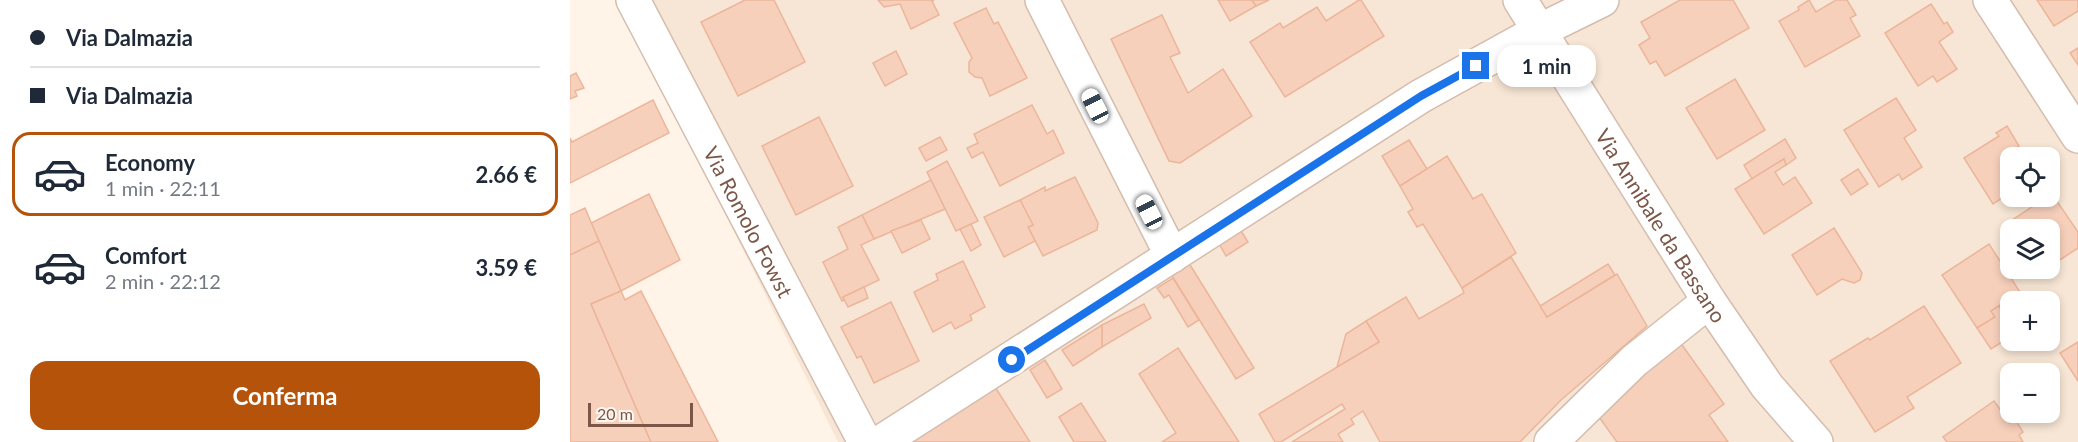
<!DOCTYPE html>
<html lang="it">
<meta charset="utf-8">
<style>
body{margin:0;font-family:Lato,sans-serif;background:#f6f6f7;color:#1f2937;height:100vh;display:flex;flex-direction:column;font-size:22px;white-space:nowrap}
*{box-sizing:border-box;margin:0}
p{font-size:20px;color:#747a83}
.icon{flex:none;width:33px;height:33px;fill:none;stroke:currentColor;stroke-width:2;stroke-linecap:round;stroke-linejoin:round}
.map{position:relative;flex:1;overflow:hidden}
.sheet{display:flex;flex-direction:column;background:#fff;width:570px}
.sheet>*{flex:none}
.top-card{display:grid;align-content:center;height:132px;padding:0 30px;background:#fff}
.tools{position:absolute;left:1430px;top:147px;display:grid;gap:12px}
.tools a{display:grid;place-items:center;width:60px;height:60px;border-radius:12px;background:#fff;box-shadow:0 3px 9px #0003;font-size:30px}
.scale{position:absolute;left:18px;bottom:15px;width:105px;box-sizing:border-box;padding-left:6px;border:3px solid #7c5748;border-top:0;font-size:16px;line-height:21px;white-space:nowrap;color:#7c5748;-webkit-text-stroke:4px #fff8f0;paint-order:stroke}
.end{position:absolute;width:27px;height:27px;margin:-14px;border:8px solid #1a73e8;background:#fff;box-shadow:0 0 0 3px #fff}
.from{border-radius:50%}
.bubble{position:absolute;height:42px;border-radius:18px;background:#fff;box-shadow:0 3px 9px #0003;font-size:20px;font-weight:700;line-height:42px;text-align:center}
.car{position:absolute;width:18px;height:36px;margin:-18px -9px;border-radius:8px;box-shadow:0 0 4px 2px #0007;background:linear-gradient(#fff 24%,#345 0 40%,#fff 0 76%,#345 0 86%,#fff 0)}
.top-card b{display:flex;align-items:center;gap:21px;height:57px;font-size:22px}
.top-card b+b{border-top:2px solid #e0e1e3}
.top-card i{width:15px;height:15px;background:#1f2937}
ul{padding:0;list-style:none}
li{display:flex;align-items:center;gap:18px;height:84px;margin:0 12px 9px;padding:0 18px;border:3px solid transparent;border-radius:18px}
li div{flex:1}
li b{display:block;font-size:22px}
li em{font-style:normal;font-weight:700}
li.on{border-color:#b45309}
li>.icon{width:54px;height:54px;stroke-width:1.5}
.primary-button{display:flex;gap:12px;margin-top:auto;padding:12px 30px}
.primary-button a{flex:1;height:69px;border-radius:18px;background:#b45309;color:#fff;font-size:24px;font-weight:700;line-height:69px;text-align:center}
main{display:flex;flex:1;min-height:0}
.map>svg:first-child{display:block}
.residential{fill:#f7e6d5;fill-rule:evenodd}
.building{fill:#f7d0bc;stroke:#ecb59a;stroke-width:1.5}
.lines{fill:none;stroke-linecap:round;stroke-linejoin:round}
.minor-casing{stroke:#d5bdae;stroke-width:36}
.tertiary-casing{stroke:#d5bdae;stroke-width:36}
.minor{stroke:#fff;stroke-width:33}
.tertiary{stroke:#fff;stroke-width:33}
.route{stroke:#1a73e8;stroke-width:8}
.labels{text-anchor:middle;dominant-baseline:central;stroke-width:4.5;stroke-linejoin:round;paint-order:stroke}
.street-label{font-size:21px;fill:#7c5748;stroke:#fff8f0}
</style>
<main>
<section class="sheet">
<div class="top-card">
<b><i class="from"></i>Via Dalmazia</b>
<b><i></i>Via Dalmazia</b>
</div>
<ul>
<li class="on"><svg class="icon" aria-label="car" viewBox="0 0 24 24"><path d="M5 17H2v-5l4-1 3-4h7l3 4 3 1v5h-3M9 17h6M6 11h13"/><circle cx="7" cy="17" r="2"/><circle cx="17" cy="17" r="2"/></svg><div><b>Economy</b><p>1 min · 22:11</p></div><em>2.66 €</em></li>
<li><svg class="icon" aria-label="car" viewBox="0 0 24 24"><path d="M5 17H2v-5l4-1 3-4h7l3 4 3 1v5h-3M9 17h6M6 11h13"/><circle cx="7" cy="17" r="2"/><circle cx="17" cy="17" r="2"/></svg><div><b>Comfort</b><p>2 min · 22:12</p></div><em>3.59 €</em></li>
</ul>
<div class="primary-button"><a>Conferma</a></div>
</section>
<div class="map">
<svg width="1508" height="442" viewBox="0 0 1508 442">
<rect width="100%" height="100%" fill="#fff4e7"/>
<!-- residential -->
<path class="residential" d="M50,0H1508V442H268ZM1440,158H1479V196H1440ZM1440,230H1479V268H1440ZM1440,302H1479V340H1440ZM1440,374H1479V412H1440Z"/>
<!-- building -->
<g class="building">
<path d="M175,0H204L235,62L168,96L131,22Z"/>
<path d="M308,0H364L362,1L369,15L341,29L330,4L314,7Z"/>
<path d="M648,0H682L686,6L660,21Z"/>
<path d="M682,0H699L686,6Z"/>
<path d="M789,0H791L814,36L715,97L680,42L710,23L713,28L747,7L756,21Z"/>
<path d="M1110,0H1163L1179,28L1095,76L1086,61L1080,64L1069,45L1080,38L1071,22Z"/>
<path d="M1239,0L1246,12L1266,0H1277L1286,15L1280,18L1290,36L1235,67L1209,21L1229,10L1228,7Z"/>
<path d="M1467,0H1508V11L1484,26Z"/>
<path d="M1361,4L1374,24L1377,22L1383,32L1369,42L1387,69L1367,82L1363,76L1348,86L1315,33Z"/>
<path d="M416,8L424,24L428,22L457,78L420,96L412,78L405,77L399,72V62L402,58L384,23Z"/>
<path d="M592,15L610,53L600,57L618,93L653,69L682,116L610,163L599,161L541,39Z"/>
<path d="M1508,48V65L1500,53Z"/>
<path d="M326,51L337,74L315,86L303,63Z"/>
<path d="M6,73L14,88L5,91L7,96L0,99V76Z"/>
<path d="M1165,79L1195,130L1147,159L1116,108Z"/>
<path d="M1326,98L1346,130L1334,138L1352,167L1332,180L1329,174L1309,187L1274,130Z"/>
<path d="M83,100L99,133L0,183V138L2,142Z"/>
<path d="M462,105L477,134L483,130L494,153L430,186L413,152L402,158L397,148L408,143L404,134Z"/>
<path d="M249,117L283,186L226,215L192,146Z"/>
<path d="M1437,126L1449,146L1446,148L1452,158H1440V193L1423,204L1394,158L1429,136L1426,133Z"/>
<path d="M370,137L377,150L356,161L349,148Z"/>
<path d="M1215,139L1226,158L1216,165L1214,159L1182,179L1174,165Z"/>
<path d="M839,140L857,169L830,186L812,156Z"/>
<path d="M877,156L903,199L912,194L946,253L892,288L853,224L847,227L838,212L843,209L830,186Z"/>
<path d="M1214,159L1216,165L1205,172L1213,185L1225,177L1242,203L1194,234L1165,189Z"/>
<path d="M377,161L408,221L386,231L357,172Z"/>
<path d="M1288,169L1298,184L1281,195L1271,180Z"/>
<path d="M505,177L528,223L527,230L473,256L458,227L463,225L450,200L475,187V191Z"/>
<path d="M361,180L375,209L304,239L292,215Z"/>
<path d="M79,194L110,260L51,291L21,223Z"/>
<path d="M1482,194L1508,232V248L1479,267V230H1444L1439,222Z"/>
<path d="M450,200L463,225L458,227L465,241L434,257L414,217Z"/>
<path d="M15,208L29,241L0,255V215Z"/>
<path d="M292,215L304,239L291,245L309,280L273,297L274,300L272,301L253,262L278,249L268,227Z"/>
<path d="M351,220L360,239L332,253L321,231Z"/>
<path d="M401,224L411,245L401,251L390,229Z"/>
<path d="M668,226L678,242L656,256L647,240Z"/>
<path d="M1264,228L1292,273L1290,280L1284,283L1272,279L1247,295L1222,255Z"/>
<path d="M29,241L51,291L21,304L81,442H0V255Z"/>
<path d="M1419,244L1450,292L1421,311L1425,317L1407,328L1372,275Z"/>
<path d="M941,257L977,317L1047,274L1077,326L991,400L950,442H810L793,411L781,419L784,424L768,434L773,442H722L775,409L772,404L711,442H705L689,414L809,342L796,321L836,297L849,319L894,293L892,288Z"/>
<path d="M617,260L684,368L666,379L599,271Z"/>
<path d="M393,261L415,307L400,315L402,320L385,329L381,322L363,332L344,292L368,280L366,274Z"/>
<path d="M1038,264L1045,275L977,317L970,306Z"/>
<path d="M603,278L629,320L618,327L599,295L594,298L587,288Z"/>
<path d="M294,287L298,298L278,307L273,297Z"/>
<path d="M51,291L55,300L71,291L148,442H81L21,304Z"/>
<path d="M321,302L349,361L304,383L291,356L287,358L271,327Z"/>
<path d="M574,304L581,318L532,347V325Z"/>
<path d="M1354,306L1391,363L1337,397L1344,408L1305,432L1260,361L1298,338L1300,340Z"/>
<path d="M1429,306L1440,323V337L1421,349L1407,328L1425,317L1421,311Z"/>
<path d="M796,321L809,342L767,367L776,334Z"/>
<path d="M532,325V347L503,366L492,350Z"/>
<path d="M1105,335L1154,404L1139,415L1158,442H1047L1029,417L1005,442H995Z"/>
<path d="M1508,342V381L1490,353Z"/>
<path d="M608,348L669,442H592L606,433L569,374Z"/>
<path d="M475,360L492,389L477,398L460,370Z"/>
<path d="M425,387L460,442H338Z"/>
<path d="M1424,401L1440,423L1445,419L1453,432L1449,435L1453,442H1377L1373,437Z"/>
<path d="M511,403L532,436L536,442H504L489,417Z"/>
</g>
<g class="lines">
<!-- minor casing -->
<g class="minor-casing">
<g id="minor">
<path id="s1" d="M63,0L295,442"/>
<path d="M472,0L602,256"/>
<path d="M1420,0L1508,136"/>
<path d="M311,442L851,96L969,31L1032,0"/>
<path d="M981,442L1064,361L1139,301"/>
</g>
</g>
<!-- tertiary casing -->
<g class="tertiary-casing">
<g id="tertiary">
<path id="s2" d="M950,0L1139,301L1197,386L1246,442"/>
</g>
</g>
<!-- minor -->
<use href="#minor" class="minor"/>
<!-- tertiary -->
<use href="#tertiary" class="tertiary"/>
</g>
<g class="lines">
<!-- route -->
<path class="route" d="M442,360L851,96L906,66"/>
</g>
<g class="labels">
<!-- street labels -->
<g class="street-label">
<text stroke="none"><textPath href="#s1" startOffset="250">Via Romolo Fowst</textPath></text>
<text stroke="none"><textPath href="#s2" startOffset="266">Via Annibale da Bassano</textPath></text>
</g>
</g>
</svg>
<div class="tools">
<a><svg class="icon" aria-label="locate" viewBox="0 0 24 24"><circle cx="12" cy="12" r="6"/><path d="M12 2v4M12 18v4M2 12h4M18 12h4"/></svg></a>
<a><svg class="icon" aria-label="layers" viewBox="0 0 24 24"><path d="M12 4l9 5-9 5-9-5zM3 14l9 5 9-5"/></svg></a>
<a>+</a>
<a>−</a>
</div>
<div class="scale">20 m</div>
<i class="end from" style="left:442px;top:360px"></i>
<i class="end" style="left:906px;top:66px"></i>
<div class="bubble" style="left:927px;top:45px;width:99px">1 min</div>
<i class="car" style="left:525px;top:106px;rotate:333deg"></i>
<i class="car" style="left:579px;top:212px;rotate:333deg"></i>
</div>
</main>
